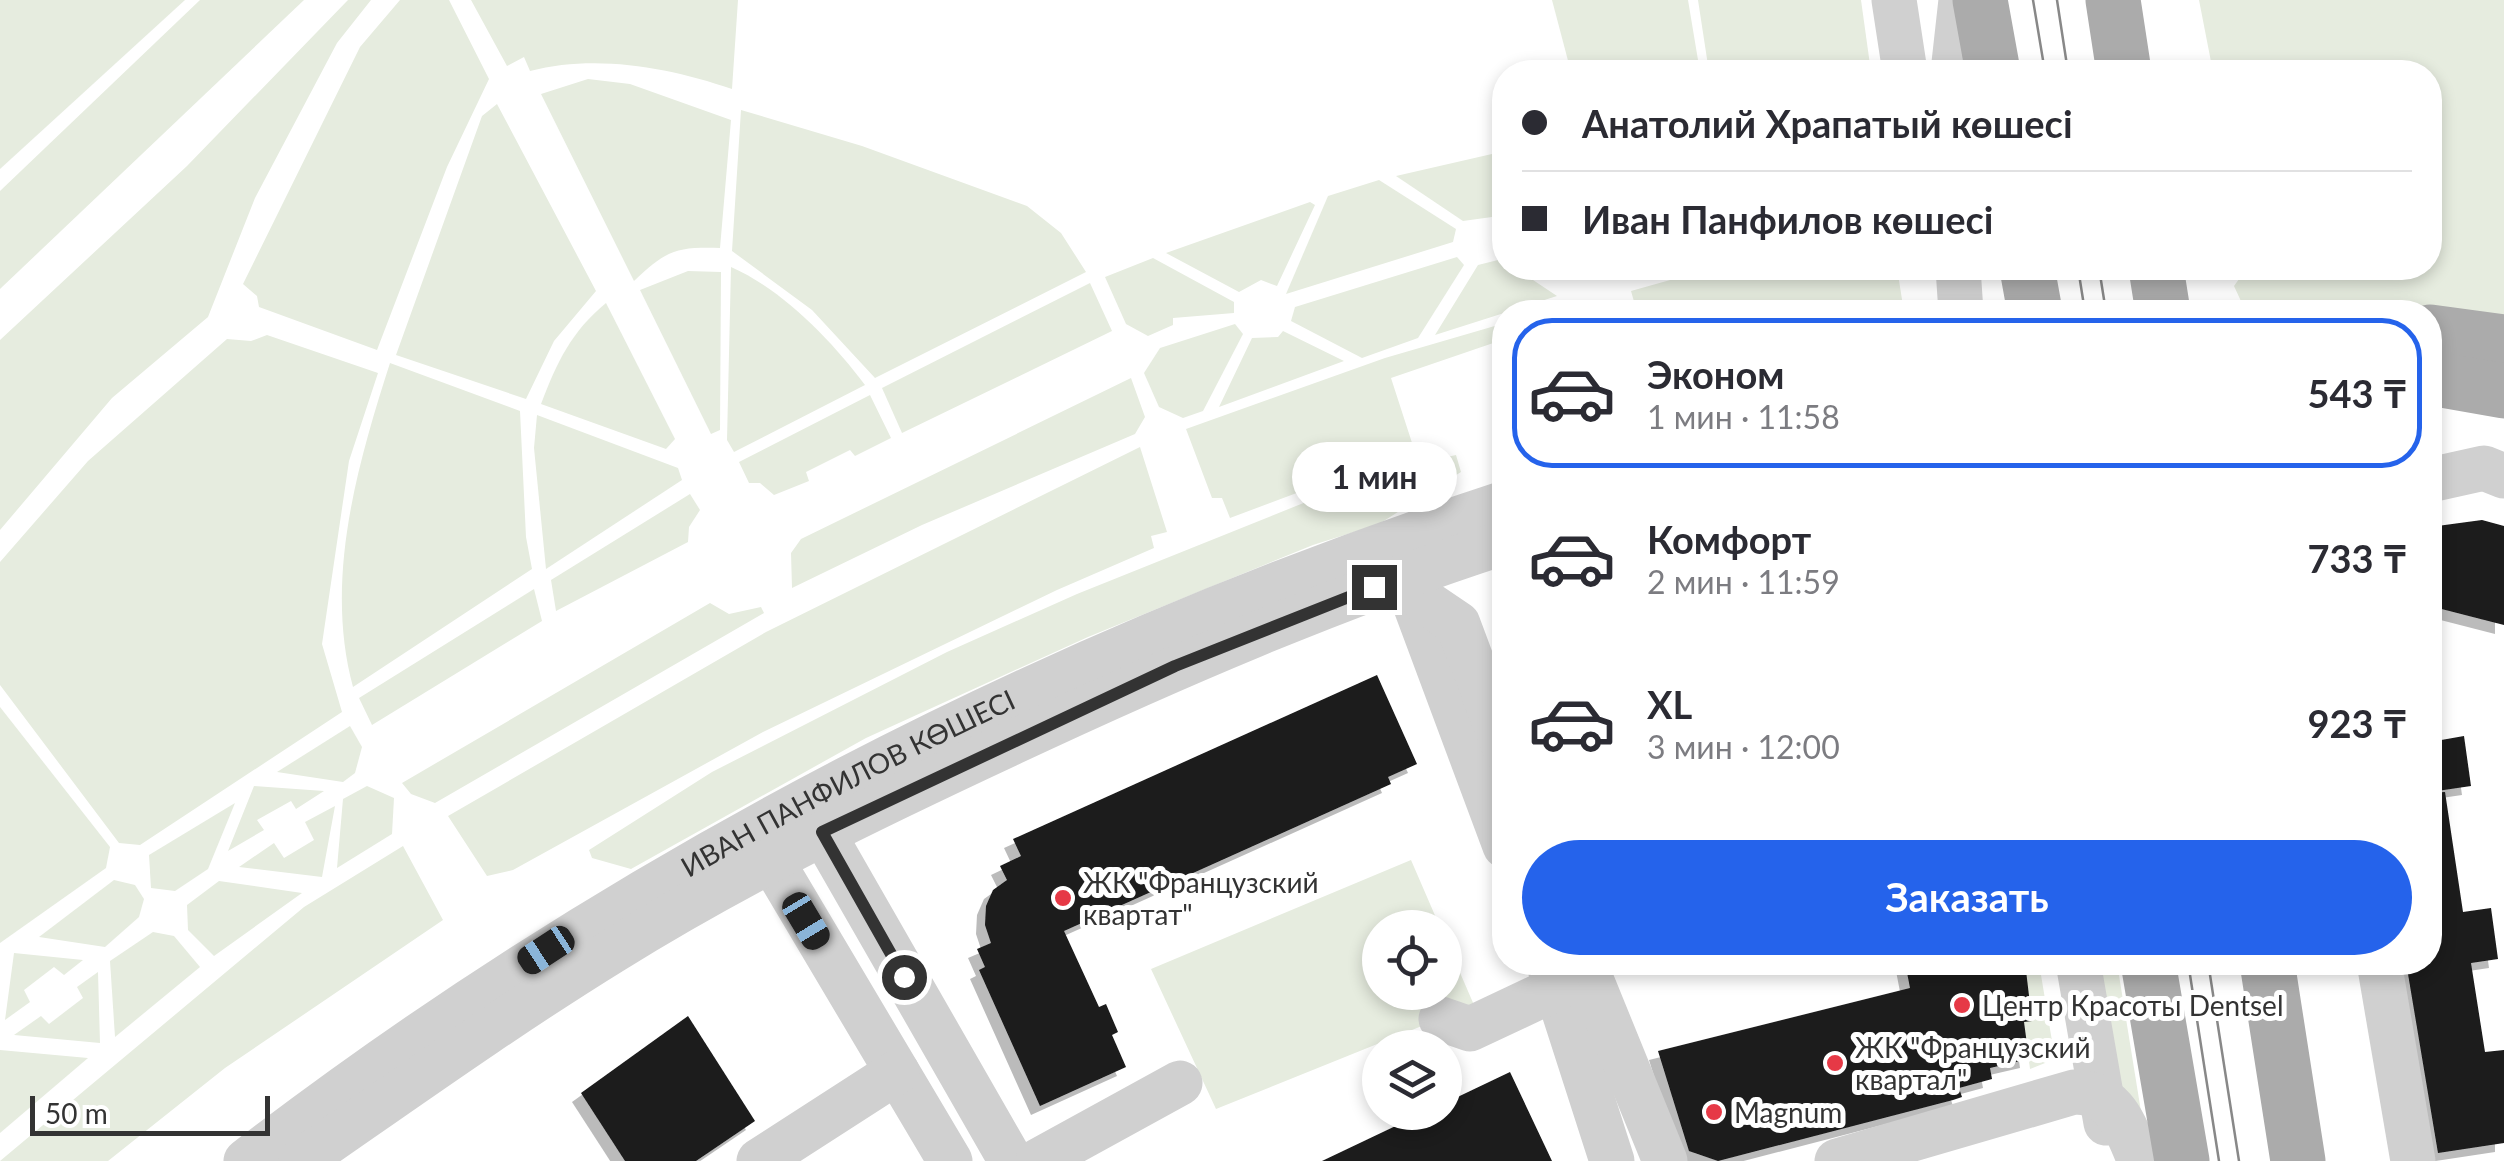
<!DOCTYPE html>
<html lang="ru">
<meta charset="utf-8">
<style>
body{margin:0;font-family:Lato,sans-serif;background:#f7f7f7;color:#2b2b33;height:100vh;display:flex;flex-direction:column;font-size:38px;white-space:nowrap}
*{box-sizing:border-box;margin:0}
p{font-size:32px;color:#7c7c81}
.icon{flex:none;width:55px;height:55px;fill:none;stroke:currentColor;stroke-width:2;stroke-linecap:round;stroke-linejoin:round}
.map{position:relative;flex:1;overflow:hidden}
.side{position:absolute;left:1492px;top:300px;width:950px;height:675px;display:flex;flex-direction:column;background:#fff;border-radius:40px;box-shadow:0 5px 15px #0003}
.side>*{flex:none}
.hud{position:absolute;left:1492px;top:60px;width:950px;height:220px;border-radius:40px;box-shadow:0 5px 15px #0003;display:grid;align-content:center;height:220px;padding:0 30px;background:#fff}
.controls{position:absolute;left:1362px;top:910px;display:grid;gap:20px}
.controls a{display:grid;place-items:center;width:100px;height:100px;border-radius:50%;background:#fff;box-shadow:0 5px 15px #0003;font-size:50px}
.scale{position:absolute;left:30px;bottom:25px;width:240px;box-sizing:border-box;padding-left:10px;border:5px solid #333;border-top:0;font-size:28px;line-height:35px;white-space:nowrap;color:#333;-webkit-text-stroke:8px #fff;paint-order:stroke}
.end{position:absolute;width:45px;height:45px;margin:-22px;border:12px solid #333;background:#fff;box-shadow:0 0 0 5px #fff}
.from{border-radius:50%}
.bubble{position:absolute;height:70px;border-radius:35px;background:#fff;box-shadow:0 5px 15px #0003;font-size:32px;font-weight:700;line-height:70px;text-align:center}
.car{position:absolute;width:30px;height:60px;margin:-30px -15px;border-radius:12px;box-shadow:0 0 8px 2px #0007;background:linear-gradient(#222 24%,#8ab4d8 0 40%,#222 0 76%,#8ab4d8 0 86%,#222 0)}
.hud b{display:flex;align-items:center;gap:35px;height:95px;font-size:38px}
.hud b+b{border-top:2px solid #e1e1e2}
.hud i{width:25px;height:25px;background:#2b2b33}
ul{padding:18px 0 0;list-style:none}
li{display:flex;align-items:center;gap:30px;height:150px;margin:0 20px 15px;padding:0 10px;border:5px solid transparent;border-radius:40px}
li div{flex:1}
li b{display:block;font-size:38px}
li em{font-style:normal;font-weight:700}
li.active{border-color:#2563eb}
li>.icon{width:90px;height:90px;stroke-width:1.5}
.action{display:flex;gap:20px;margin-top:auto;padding:20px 30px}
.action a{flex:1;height:115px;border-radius:60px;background:#2563eb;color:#fff;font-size:40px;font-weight:700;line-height:115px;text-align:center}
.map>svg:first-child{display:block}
.green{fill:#e6ecdf}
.building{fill:#1a1a1a;filter:url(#shadow)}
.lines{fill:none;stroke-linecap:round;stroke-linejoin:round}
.minor{stroke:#d0d0d0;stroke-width:45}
.major{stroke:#ababab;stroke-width:55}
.tram{stroke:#888;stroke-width:2.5}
.route{stroke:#333;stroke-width:12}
.poi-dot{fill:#e63946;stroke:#fff;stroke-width:4}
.labels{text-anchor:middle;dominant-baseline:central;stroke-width:10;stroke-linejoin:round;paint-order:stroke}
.street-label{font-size:28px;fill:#333;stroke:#fff}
.poi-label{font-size:28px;fill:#333;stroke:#fff;text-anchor:start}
</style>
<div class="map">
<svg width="2504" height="1161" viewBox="0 0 2504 1161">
<defs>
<filter id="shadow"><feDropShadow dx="-9" dy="9" stdDeviation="0" flood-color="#0004"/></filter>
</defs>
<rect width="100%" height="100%" fill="#fff"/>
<!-- green -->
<g class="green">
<path d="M0,0H185L0,169Z"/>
<path d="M200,0H304L0,289V191Z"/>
<path d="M348,0H371L337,43L255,198L208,317L112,398L0,530V340L187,166Z"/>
<path d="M400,0H449L489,79L447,167L377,350L259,307L257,296L243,284L360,47Z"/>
<path d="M471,0H738L732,89C668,67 595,54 530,71L524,57L507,66Z"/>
<path d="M1552,0H1688L1700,72H1571Z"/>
<path d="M1698,0H1861L1871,72H1709Z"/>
<path d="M2199,0H2504V325L2430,312H2246L2234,286L2247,268H2430V72H2213Z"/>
<path d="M588,79L630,84L731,120L720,248C675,247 667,250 634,281L541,94Z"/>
<path d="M497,104L596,291L554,341L526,399L396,355L482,116Z"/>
<path d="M741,110L862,146L1027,206L1061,233L1086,272L875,378L812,310L732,251Z"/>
<path d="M1505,151V197L1492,217L1463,221L1396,176Z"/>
<path d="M1379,180L1456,229L1453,242L1286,294L1328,196Z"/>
<path d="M1310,202L1315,205L1277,286L1261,280L1239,292L1166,253Z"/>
<path d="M1457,257L1464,265L1418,338L1362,358L1291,321L1295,307Z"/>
<path d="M1153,258L1234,302V313L1173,318V325L1148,336L1126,324L1105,277Z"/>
<path d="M1502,259L1505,268H1515L1557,296L1435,335L1478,265Z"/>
<path d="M731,267C783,290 831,340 865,385L734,452L727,440Z"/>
<path d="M1713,268H1897L1904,312H1637L1631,291Z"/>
<path d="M688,271L721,272L720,430L711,434L640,290Z"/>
<path d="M1090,283L1112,331L902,433L882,388Z"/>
<path d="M606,303L675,439L666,449L541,404C557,362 571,332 606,303Z"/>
<path d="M1505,323V339L1391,378L1414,449L1230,518L1222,498H1212L1186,429L1385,358Z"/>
<path d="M1235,324L1243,334L1203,411L1183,418L1159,407L1144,373L1160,348Z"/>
<path d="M1283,331L1344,361L1219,407L1252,338L1278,337Z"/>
<path d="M267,335L378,373L349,461L322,644L342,712L140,845L119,843L0,685V562L88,461L227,339L251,341Z"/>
<path d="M390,363L520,411L526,537L532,569L353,687C324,580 357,466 390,363Z"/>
<path d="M1131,378L1145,417L1135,434L922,525L792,588L791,553L801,539Z"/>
<path d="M870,395L891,438L855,456L850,450L806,472L809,481L774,495L760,483H749L739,462Z"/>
<path d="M537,415L678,468L682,480L546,569L534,448Z"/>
<path d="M1140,447L1167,532L1151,536L1154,548L1057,590L763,732L513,870L487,876L448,816L766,632Z"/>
<path d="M1456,455L1461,472L1379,524L1313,545L1088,637L866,738L631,869L592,858L589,850L712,772L947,652L1077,594L1311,500L1401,467Z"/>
<path d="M690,494L700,510L689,527L688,542L556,611L551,580Z"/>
<path d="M534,589L542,621L372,725L359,698Z"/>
<path d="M710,603L729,614L761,607L764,613L435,803L411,794L402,783Z"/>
<path d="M0,707L110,847L106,868L0,943Z"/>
<path d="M350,726L362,747L355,773L343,782L277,772Z"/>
<path d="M254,786L324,791L296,809L291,801L257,820L264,830L228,851Z"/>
<path d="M367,786L394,798L392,834L337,868L343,799Z"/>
<path d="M235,803L208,869L175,891L151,888L149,855Z"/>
<path d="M335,806L322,877L239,867L274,843L284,858L314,840L305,822Z"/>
<path d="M403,846L443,920L225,1068L108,1161H0L304,907Z"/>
<path d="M1411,860L1440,927L1380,928V992H1445V938L1474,1005L1216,1109L1151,969Z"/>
<path d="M114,880L135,885L144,899L139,917L105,947L39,937Z"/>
<path d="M219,881L302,893L214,956L188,930L187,905Z"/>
<path d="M153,932L174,936L200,967L115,1037L110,961Z"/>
<path d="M14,953L83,960L64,975L54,967L24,990L30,1002L5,1020Z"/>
<path d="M2016,963H2039L2055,1059L2030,1069Z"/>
<path d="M2086,963H2117L2149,1161L2142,1157Z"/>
<path d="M98,972L100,1043L14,1035L41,1016L49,1024L83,998L77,987Z"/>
<path d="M0,1050L88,1058L0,1133Z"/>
</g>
<!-- building -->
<g class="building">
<path d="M2482,520L2504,526V625L2430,606V527Z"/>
<path d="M1377,675L1417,764L1388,777L1391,784L1064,931L1099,1007L1106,1004L1118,1032L1112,1035L1126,1067L1040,1106L979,970L985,967L977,949L991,943L985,925L986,906L993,890L1007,880L1000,866L1021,856L1013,839Z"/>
<path d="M2464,736L2471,786L2430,792V742Z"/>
<path d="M2445,792L2463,912L2491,908L2498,959L2471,963L2485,1052L2504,1050V1143L2438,1153L2406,962H2430V793Z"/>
<path d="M1905,962H2025L2032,1021L2024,1022L2029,1059L1990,1068L1992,1079L1959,1088L1962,1097L1953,1100L1718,1161L1689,1151L1658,1051L1910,988Z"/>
<path d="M688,1016L755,1121L696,1161H625L581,1093Z"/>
<path d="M1510,1072L1552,1161H1322L1425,1112H1445V1103Z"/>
</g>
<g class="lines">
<!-- minor -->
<g class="minor">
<path d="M1894,0L1905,72"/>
<path d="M1953,72L1961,0"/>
<path d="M1958,268L1961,312"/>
<path d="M2430,480L2484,468L2504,476"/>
<path d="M1394,548L1505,846"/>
<path d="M1424,601L1458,624L1505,750"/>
<path d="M808,807L1011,1161"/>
<path d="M757,836L950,1161"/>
<path d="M1548,962L1612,1161"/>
<path d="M1584,962L1665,1161"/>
<path d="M2078,962L2106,1123"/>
<path d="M2379,962L2413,1161"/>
<path d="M1441,1019L1470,1029L1557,988"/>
<path id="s1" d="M246,1161C623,871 1053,651 1505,503"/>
<path d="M301,1161C405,1089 507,1016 614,950C741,871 874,807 1009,744C1171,668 1335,597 1505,542"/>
<path d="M759,1161L897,1072"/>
<path d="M1038,1161L1180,1083"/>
<path d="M1837,1161L2074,1092C2117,1092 2125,1128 2140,1161"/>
</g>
<!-- major -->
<g class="major">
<path d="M1980,0L1993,72"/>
<path d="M2113,0L2124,72"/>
<path d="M2027,268L2035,312"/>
<path d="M2156,268L2163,312"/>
<path d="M2430,332L2504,342"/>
<path d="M2430,378L2504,391"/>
<path d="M2148,962L2182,1161"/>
<path d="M2267,962L2298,1161"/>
</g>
<!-- tram -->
<g class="tram">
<path d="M2033,0L2045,72"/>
<path d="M2057,0L2068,72"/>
<path d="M2078,268L2085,312"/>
<path d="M2099,268L2106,312"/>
<path d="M2188,962L2219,1161"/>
<path d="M2208,962L2239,1161"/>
</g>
</g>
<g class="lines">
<!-- route -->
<path class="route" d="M904,977L822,832L1175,666L1374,587"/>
</g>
<!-- markers -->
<g class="poi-dot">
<circle cx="1063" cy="898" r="10"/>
<circle cx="1962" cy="1005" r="10"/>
<circle cx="1835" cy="1063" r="10"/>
<circle cx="1714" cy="1112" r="10"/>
</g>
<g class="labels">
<!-- street labels -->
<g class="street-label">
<text stroke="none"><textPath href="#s1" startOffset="712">ИВАН ПАНФИЛОВ КӨШЕСІ</textPath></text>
</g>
<!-- poi labels -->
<g class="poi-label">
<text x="1083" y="882">ЖК "Французский<tspan x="1083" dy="32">квартат"</tspan></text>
<text x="1982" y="1005">Центр Красоты Dentsel</text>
<text x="1855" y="1047">ЖК "Французский<tspan x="1855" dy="32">квартал"</tspan></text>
<text x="1734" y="1112">Magnum</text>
</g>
</g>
</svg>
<div class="controls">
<a><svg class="icon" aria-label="locate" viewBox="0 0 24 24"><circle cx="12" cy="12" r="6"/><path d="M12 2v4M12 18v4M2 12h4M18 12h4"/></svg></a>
<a><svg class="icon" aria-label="layers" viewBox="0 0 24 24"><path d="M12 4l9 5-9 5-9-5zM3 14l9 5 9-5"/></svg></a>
</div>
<div class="scale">50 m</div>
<i class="end from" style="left:904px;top:977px"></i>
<i class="end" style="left:1374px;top:587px"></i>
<div class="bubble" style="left:1292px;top:442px;width:165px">1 мин</div>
<i class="car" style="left:806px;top:921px;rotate:149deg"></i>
<i class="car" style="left:546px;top:950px;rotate:237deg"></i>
<div class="hud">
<b><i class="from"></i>Анатолий Храпатый көшесі</b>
<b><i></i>Иван Панфилов көшесі</b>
</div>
<section class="side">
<ul>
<li class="active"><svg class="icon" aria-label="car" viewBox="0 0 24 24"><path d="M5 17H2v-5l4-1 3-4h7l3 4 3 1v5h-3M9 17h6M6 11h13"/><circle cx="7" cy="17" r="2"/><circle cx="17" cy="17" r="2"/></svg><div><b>Эконом</b><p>1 мин · 11:58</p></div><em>543 ₸</em></li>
<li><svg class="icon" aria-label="car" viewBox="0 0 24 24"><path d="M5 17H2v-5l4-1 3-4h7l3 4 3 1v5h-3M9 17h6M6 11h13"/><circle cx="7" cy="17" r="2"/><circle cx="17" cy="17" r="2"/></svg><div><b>Комфорт</b><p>2 мин · 11:59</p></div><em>733 ₸</em></li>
<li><svg class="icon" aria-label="car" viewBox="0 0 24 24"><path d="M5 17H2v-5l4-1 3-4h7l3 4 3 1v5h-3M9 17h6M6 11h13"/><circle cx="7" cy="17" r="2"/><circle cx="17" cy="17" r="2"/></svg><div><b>XL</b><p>3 мин · 12:00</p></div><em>923 ₸</em></li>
</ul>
<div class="action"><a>Заказать</a></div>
</section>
</div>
